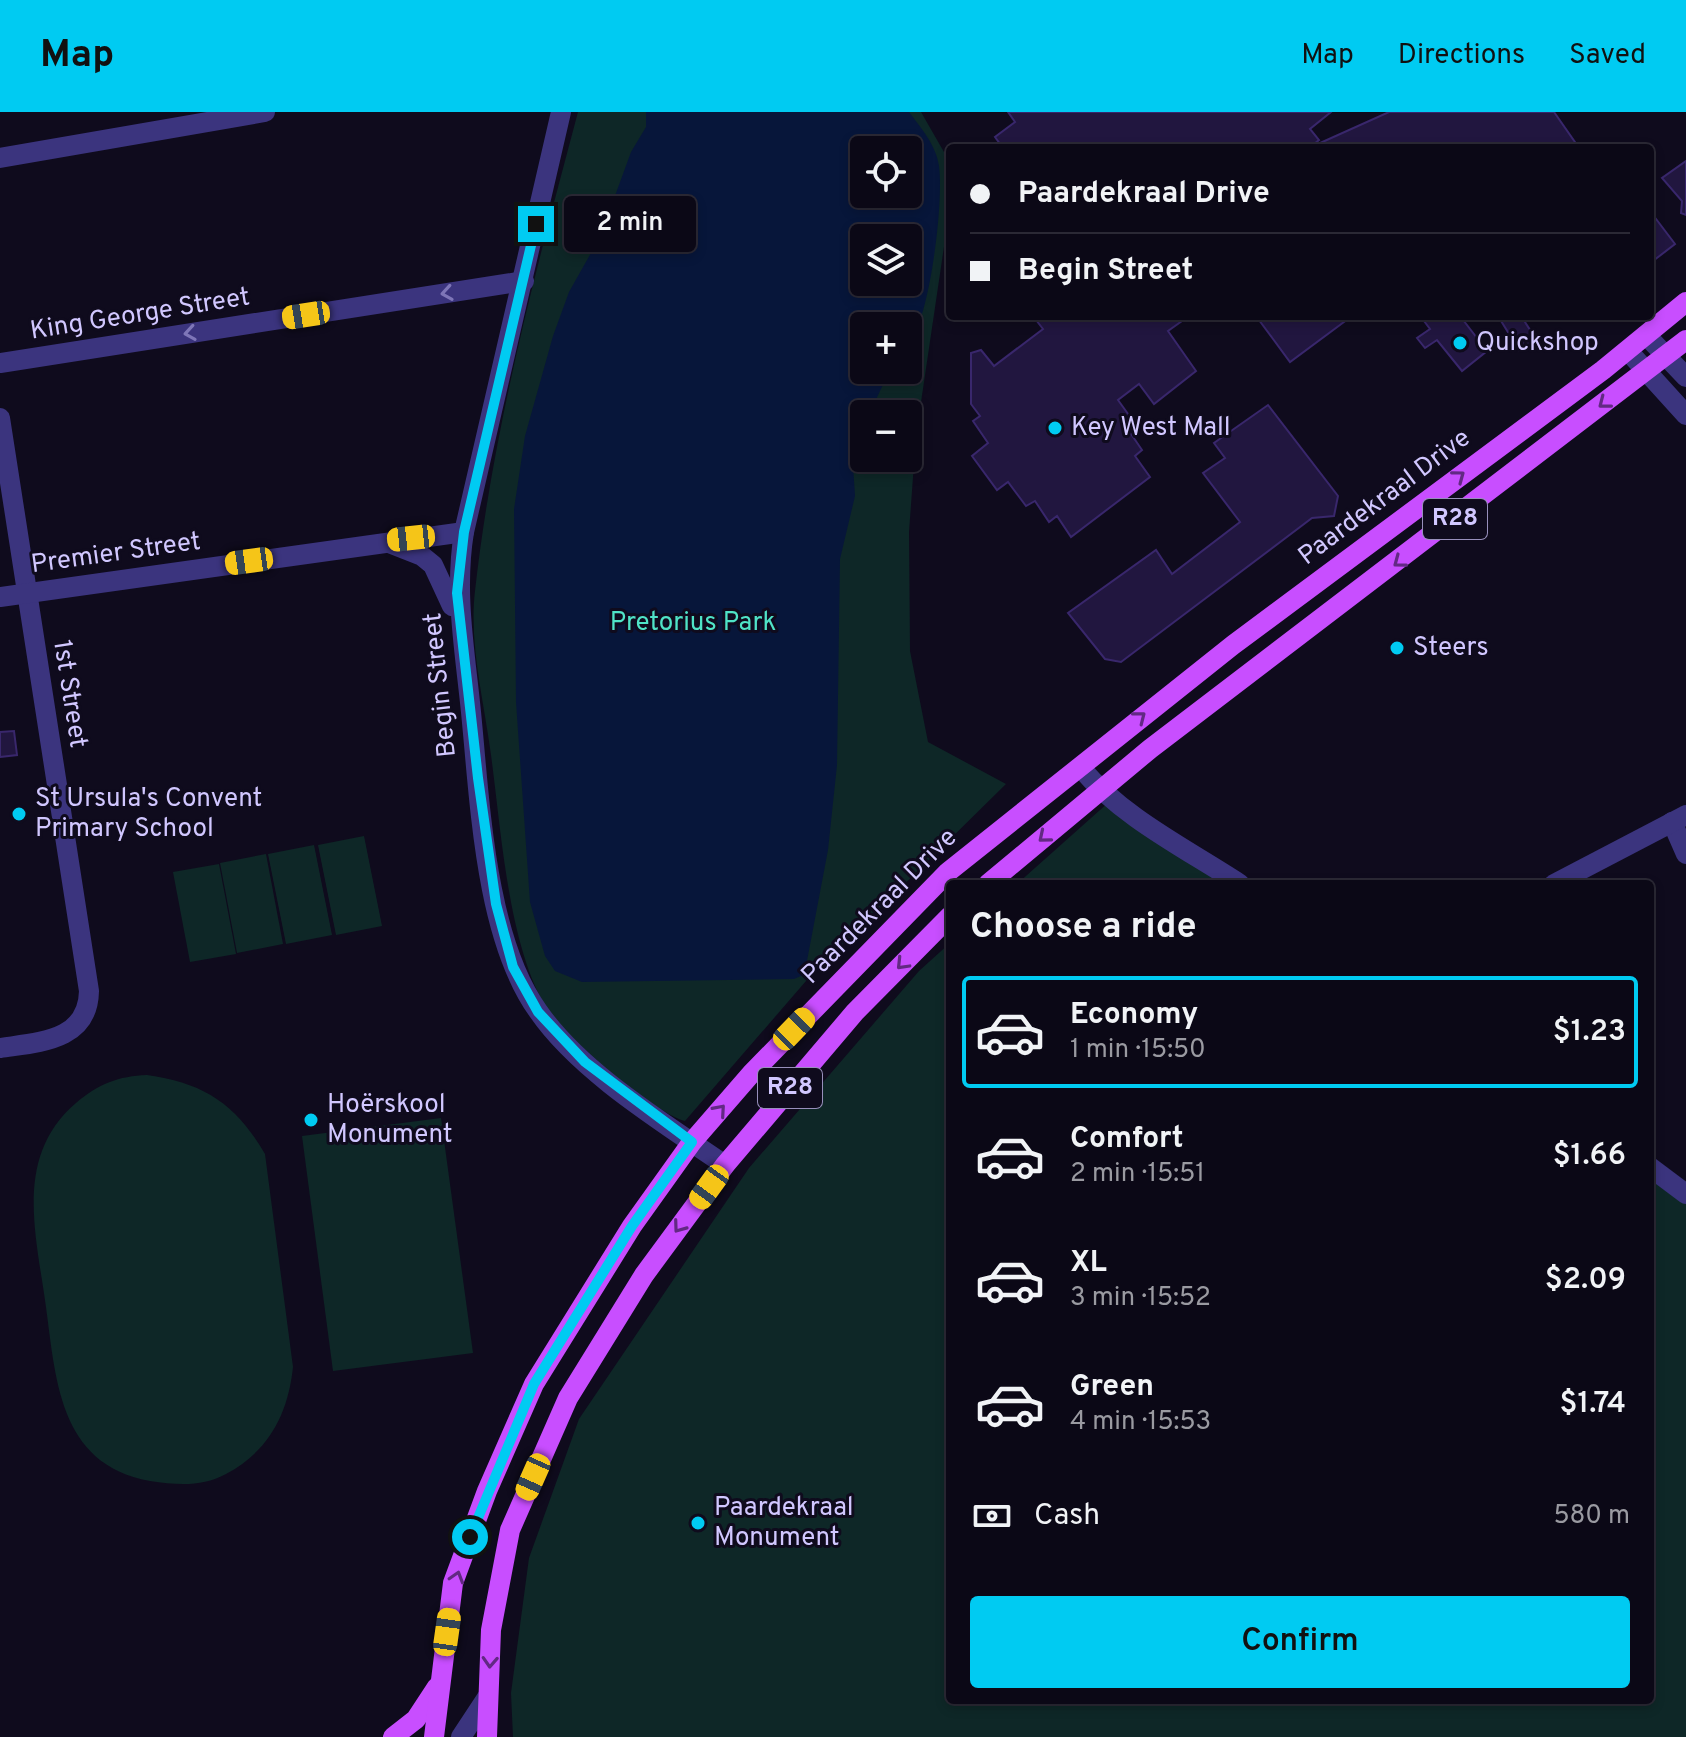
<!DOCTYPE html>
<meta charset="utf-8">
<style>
body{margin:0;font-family:Overpass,sans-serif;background:#14111f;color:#f1f3f6;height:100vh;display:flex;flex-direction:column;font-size:30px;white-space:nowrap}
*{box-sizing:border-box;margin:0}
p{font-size:26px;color:#9a9aa1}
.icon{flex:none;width:44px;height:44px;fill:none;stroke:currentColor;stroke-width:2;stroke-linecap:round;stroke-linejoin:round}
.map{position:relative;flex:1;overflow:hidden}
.panel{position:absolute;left:946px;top:768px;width:708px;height:824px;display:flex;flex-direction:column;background:#0b0816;border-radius:8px;box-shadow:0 4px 12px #0003,0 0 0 2px #2b2935}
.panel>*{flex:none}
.guide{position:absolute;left:946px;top:32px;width:708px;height:176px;border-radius:8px;box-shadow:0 4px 12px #0003,0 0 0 2px #2b2935;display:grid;align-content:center;height:176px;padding:0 24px;background:#0b0816}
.fabs{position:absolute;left:850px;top:24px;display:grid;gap:16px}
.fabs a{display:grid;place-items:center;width:72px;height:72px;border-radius:8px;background:#0b0816;box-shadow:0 4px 12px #0003,0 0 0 2px #2b2935;font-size:40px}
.end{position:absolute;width:36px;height:36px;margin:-18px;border:10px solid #00cbf2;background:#111;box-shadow:0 0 0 4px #111}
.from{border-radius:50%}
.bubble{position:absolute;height:56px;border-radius:8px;background:#0b0816;box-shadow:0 4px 12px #0003,0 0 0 2px #2b2935;font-size:26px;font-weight:600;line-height:56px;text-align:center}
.car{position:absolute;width:24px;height:48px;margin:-24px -12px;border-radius:10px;box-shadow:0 0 6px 2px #0007;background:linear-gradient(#f5c518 24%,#345 0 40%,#f5c518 0 76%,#345 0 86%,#f5c518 0)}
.guide b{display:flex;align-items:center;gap:28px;height:76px;font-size:30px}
.guide b+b{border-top:2px solid #2b2935}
.guide i{width:20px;height:20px;background:#f1f3f6}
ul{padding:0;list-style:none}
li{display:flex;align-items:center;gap:24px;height:112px;margin:0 16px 12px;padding:0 8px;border:4px solid transparent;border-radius:8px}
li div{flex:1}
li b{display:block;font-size:30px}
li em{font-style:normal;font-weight:600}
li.on{border-color:#00cbf2}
li>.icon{width:72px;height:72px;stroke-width:1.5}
h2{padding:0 24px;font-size:36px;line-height:96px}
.pay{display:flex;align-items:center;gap:20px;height:88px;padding:0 24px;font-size:30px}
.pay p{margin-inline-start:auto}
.cta{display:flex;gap:16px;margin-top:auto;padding:16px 24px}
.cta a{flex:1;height:92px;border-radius:8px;background:#00cbf2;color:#111;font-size:32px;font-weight:600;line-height:92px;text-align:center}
header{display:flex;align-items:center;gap:48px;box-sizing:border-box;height:112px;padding:0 40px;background:#00cbf2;color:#111}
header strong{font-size:38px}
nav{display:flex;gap:44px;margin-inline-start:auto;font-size:28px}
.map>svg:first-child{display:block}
.green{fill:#0e2727;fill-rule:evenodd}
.water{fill:#07163a;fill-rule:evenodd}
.building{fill:#21163f;stroke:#39276c;stroke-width:2}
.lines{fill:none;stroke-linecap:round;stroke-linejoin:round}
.minor{stroke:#3b347e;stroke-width:20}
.major{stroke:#c84eff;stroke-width:20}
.oneway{stroke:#7e76b8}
.oneway2{stroke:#622983}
.route{stroke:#00cbf2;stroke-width:10}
.poi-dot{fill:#00cbf2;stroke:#0f0b1d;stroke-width:3}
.labels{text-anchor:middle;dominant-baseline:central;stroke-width:6;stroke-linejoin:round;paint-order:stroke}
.shield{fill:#0f0b1d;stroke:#978fbb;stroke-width:2}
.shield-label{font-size:24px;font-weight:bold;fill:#d1c7ff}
.street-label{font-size:26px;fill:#d1c7ff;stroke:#0f0b1d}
.poi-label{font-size:26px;fill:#d1c7ff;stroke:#0f0b1d;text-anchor:start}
.park-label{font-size:26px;fill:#4fe3c7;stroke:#0f0b1d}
</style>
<header>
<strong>Map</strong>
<nav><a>Map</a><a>Directions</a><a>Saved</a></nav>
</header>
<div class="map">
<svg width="1686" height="1625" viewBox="0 0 1686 1625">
<rect width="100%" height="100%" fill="#0f0b1d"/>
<!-- green -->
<g class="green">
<path d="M578,0H921L948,47L945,128L916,324L909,420L910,539L928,630L1006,672L806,869L685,1009C656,1002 567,926 549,900C507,836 501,712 490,636C483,585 469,530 475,479C493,316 536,158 578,0ZM864,38H908V82H864ZM864,126H908V170H864ZM864,214H908V258H864ZM864,302H908V346H864Z"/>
<path d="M1118,682L1245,772H1017Z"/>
<path d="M364,724L382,814L336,823L318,733Z"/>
<path d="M314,733L332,823L286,832L268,742Z"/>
<path d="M266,742L283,832L237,841L220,751Z"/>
<path d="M219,752L236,842L190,850L173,760Z"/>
<path d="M950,831V1588H1650V1060L1686,1086V1625H513L511,1581L529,1446L579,1307L749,1056L919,859Z"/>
<path d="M147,963C204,971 236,992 265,1042L293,1255C288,1302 269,1339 226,1362C202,1375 178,1373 150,1369C57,1352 56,1265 45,1188C35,1118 15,1043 76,991C98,972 119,964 147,963Z"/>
<path d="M441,1006L473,1241L333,1259L302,1024Z"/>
</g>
<!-- water -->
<path class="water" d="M646,0H909C921,16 936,33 939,54C944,89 930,207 908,234V214H864V258H890L869,302H864L853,353L855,384L840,447L837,653L828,738L806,854L801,864L794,867L582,870L555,859L545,844L530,790L516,590L514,397L525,324L553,224L569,180L600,125L631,40L646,15ZM864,38H908V82H864ZM864,126H908V170H864Z"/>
<!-- building -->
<g class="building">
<path d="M1008,0H1331L1310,17L1319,28L1309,36H1003L995,25L1015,10Z"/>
<path d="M1389,0H1554L1577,33L1572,36H1309Z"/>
<path d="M1686,49V103L1681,101L1682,89L1662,66Z"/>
<path d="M1650,99L1675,132L1653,149L1650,146Z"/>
<path d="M1033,204H1189L1168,219L1196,259L1154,292L1139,272L1118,288L1136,313L1129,319L1142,338L1135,344L1150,365L1071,425L1057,404L1049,410L1035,389L1026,394L1008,370L997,378L972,344L988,331L973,309L980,304L971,292V241L981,238L994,254L1043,217Z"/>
<path d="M1256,204H1352L1290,250Z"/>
<path d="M1431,204H1460L1487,239L1462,259L1437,228L1425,236L1417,226L1430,217L1424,209Z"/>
<path d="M1498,204H1521L1536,227L1519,238Z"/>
<path d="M1268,293L1338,384L1334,404L1312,406L1121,550L1105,547L1068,501L1156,438L1172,462L1240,410L1203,361L1225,346L1214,331Z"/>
<path d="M14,619L17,643L0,645V620Z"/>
</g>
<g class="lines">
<!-- minor -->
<g class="minor">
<path d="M561,0L464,420C454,481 465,539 471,600C480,690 485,825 538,899C580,960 664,1011 725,1053"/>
<path d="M0,46L265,0"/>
<path d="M1646,223L1686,265"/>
<path d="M1628,239L1686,303"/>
<path d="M0,251L524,169"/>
<path d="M0,306L89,879C88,929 40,930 0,936"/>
<path d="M389,431L422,444L433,453L452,494"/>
<path d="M0,485L464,420"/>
<path d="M1081,656C1123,706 1185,736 1240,772"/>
<path d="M1672,710L1686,742"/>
<path d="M1554,772L1686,703"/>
<path d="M1650,1055L1686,1082"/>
<path d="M461,1625L488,1584"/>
</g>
<!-- major -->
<g class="major">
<path d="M988,772L1150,637L1686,228"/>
<path d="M393,1625L416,1607L437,1575"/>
<path d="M434,1625L453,1471L487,1379L534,1272L632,1114L692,1030L751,962L948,760L1233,533L1603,258L1686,190"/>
<path d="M487,1625L491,1518L510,1418L568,1286L644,1163L725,1053L855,900L950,804"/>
</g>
</g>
<!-- one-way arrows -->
<defs><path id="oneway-chevron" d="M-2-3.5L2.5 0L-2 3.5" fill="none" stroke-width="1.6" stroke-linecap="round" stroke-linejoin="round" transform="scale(2)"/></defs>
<g class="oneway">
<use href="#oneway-chevron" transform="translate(447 181) rotate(171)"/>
<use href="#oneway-chevron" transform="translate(190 221) rotate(171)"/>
</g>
<g class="oneway2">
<use href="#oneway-chevron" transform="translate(1604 291) rotate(142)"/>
<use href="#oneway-chevron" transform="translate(1459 364) rotate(-37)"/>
<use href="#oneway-chevron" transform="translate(1399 450) rotate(143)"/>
<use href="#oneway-chevron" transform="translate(1140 605) rotate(-38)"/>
<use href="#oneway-chevron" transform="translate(1044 725) rotate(140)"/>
<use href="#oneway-chevron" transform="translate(902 852) rotate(134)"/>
<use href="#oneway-chevron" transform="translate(720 998) rotate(-49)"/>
<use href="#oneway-chevron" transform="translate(679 1115) rotate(126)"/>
<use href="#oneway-chevron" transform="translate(457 1465) rotate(-73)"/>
<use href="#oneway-chevron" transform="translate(490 1550) rotate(93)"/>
</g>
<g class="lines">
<!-- route -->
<path class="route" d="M470,1425L534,1272L632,1114L692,1030L585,950L538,900L513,855L496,792L478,666L457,481L464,420L536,112"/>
</g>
<!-- markers -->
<g class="poi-dot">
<circle cx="1460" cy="231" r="8"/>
<circle cx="1055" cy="316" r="8"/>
<circle cx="1397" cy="536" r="8"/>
<circle cx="19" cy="702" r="8"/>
<circle cx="311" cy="1008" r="8"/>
<circle cx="698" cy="1411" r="8"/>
</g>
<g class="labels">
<!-- shield labels -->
<g class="shield">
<rect x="1423" y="387" width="64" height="40" rx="6"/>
<rect x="758" y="956" width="64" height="40" rx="6"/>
</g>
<g class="shield-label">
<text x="1455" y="407">R28</text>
<text x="790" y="976">R28</text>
</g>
<!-- street labels -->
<g class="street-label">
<text transform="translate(140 203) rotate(-9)">King George Street</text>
<text transform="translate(1385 386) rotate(-37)">Paardekraal Drive</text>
<text transform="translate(116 442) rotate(-8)">Premier Street</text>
<text transform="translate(441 573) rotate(-96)">Begin Street</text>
<text transform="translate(69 582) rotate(81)">1st Street</text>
<text transform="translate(880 795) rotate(-45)">Paardekraal Drive</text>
</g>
<!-- poi labels -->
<g class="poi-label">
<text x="1476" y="231">Quickshop</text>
<text x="1071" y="316">Key West Mall</text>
<text x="1413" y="536">Steers</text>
<text x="35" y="687">St Ursula's Convent<tspan x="35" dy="30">Primary School</tspan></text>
<text x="327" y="993">Hoërskool<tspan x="327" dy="30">Monument</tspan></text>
<text x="714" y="1396">Paardekraal<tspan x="714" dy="30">Monument</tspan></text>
</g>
<!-- park labels -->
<g class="park-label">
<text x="693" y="511">Pretorius Park</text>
</g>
</g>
</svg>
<div class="fabs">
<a><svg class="icon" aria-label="locate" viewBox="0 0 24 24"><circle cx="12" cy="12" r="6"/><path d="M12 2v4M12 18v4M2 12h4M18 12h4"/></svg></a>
<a><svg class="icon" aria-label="layers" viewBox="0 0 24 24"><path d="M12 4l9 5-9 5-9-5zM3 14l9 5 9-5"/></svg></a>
<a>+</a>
<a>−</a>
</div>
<i class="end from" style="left:470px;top:1425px"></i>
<i class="end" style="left:536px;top:112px"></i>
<div class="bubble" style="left:564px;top:84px;width:132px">2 min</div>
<i class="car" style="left:306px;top:203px;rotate:261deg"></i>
<i class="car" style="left:411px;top:426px;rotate:264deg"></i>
<i class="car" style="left:249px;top:449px;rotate:262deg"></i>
<i class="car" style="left:794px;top:917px;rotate:44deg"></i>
<i class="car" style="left:709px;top:1075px;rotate:216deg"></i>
<i class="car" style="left:533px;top:1365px;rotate:204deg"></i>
<i class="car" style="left:447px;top:1520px;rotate:8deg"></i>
<div class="guide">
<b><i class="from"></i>Paardekraal Drive</b>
<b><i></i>Begin Street</b>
</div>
<section class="panel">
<h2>Choose a ride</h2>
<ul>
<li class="on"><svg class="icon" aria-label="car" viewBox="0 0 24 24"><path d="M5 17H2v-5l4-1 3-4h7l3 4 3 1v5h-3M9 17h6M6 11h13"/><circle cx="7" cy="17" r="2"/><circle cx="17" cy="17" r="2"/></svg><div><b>Economy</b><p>1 min · 15:50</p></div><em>$1.23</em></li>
<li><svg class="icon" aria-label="car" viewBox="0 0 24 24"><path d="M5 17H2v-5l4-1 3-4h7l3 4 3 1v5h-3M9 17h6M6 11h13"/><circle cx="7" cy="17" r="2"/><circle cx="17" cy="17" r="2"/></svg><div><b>Comfort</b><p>2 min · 15:51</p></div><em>$1.66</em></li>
<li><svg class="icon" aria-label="car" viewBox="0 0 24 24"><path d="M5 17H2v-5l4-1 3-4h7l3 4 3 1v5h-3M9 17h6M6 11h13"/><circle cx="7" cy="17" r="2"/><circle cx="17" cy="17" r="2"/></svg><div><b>XL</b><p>3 min · 15:52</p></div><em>$2.09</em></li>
<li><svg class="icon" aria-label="car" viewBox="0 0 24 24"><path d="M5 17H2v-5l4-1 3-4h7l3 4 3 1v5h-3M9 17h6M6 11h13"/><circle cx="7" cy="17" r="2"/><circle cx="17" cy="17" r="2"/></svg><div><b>Green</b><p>4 min · 15:53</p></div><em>$1.74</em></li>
</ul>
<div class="pay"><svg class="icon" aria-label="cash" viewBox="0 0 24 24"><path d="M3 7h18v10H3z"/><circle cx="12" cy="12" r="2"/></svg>Cash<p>580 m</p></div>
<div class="cta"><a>Confirm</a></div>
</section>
</div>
